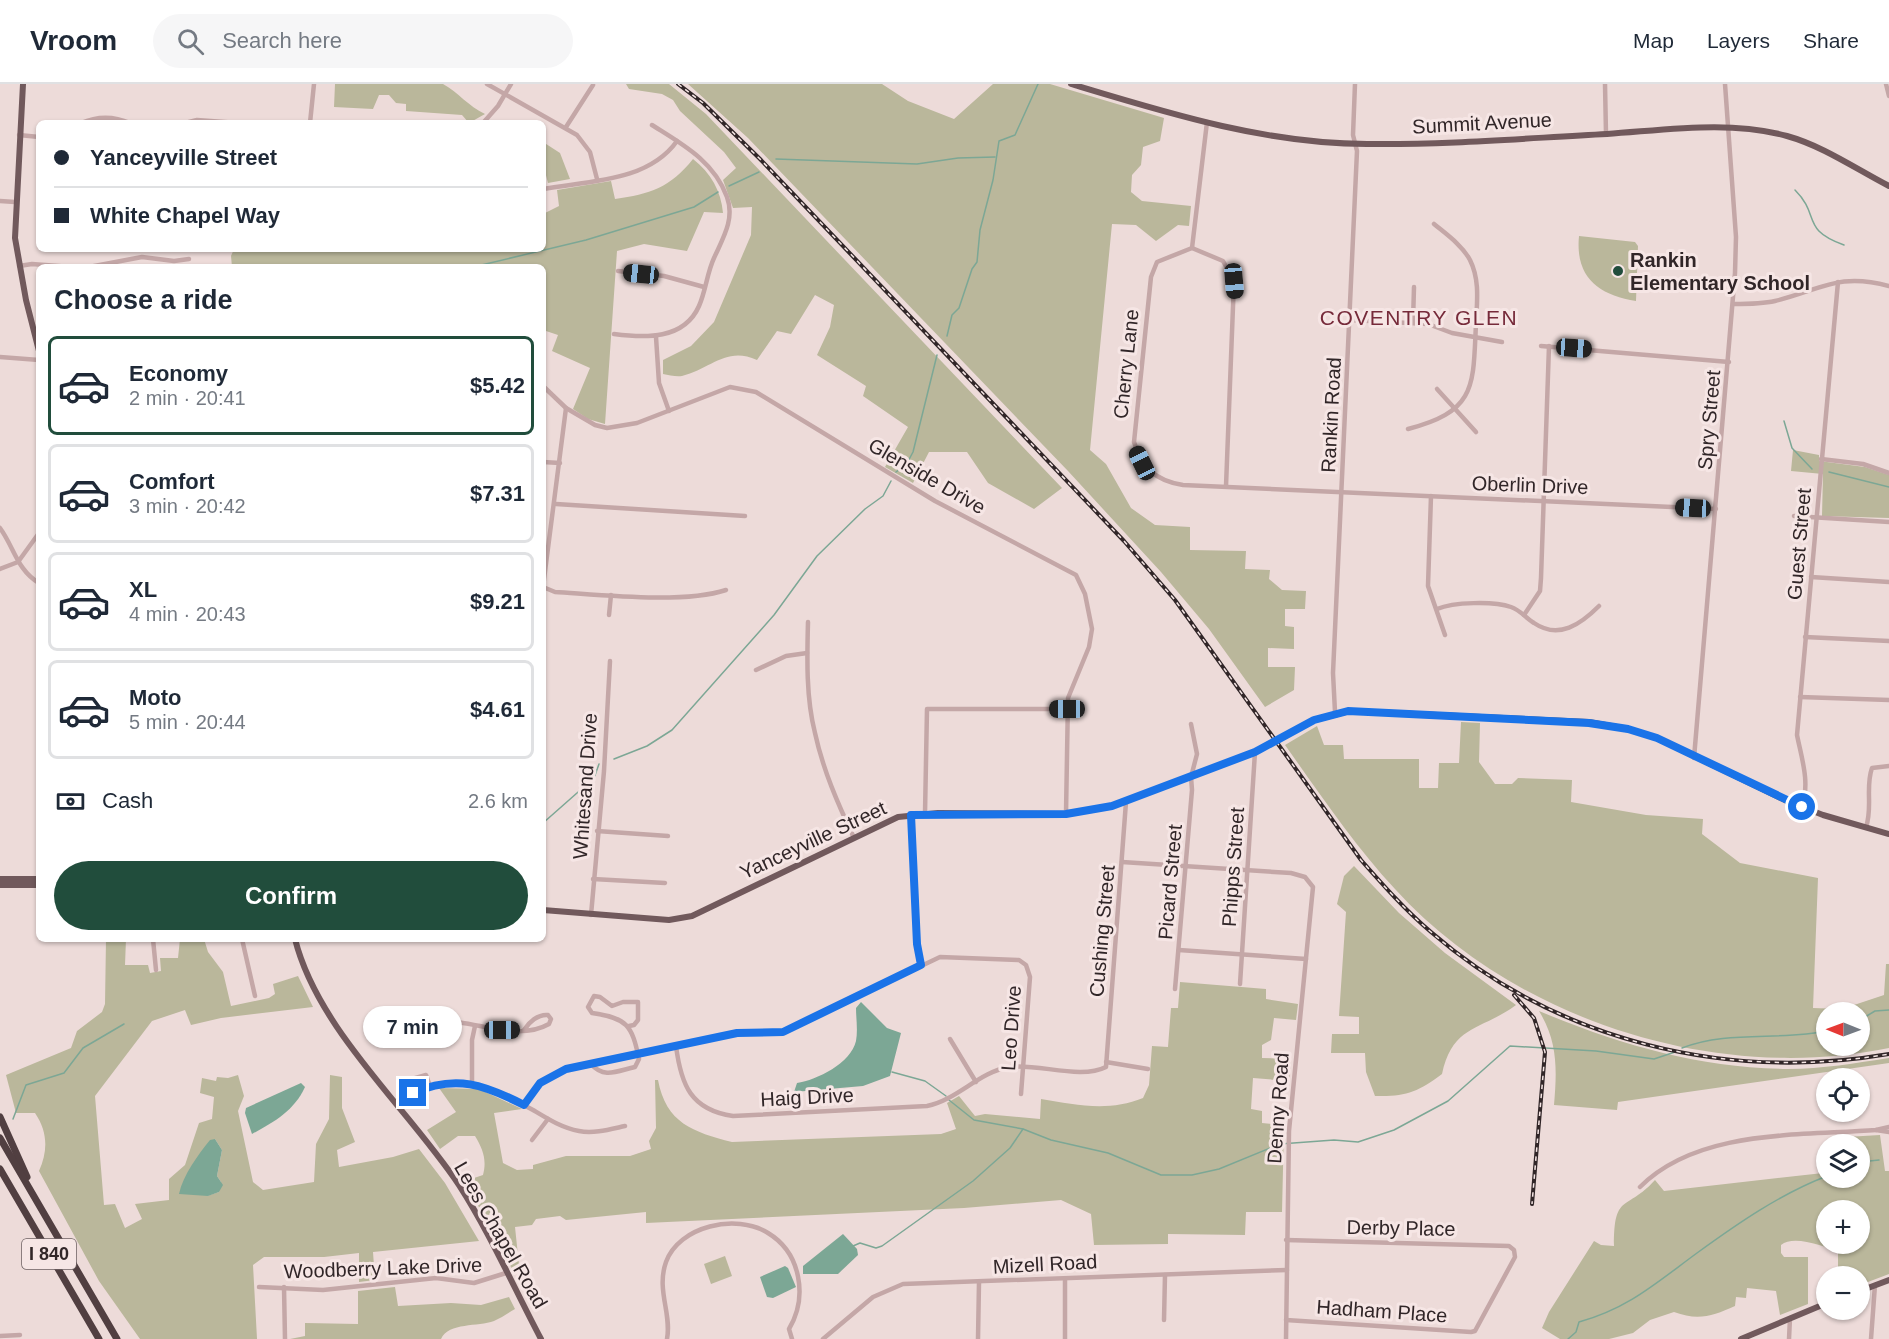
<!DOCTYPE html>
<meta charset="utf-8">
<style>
body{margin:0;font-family:Arial,sans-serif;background:#f6f6f7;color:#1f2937;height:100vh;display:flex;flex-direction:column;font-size:22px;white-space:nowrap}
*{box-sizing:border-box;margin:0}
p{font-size:20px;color:#747a83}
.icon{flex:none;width:33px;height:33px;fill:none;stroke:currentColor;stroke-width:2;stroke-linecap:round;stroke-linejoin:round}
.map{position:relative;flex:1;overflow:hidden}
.sheet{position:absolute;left:36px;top:180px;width:510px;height:678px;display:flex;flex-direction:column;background:#fff;border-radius:9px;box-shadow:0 2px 4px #0004}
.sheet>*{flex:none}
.guide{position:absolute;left:36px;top:36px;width:510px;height:132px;border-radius:9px;box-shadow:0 2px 4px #0004;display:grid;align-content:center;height:132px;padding:0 18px;background:#fff}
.needle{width:39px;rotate:271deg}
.buttons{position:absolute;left:1816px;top:918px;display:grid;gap:12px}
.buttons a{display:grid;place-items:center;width:54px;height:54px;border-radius:50%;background:#fff;box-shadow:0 2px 4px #0004;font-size:30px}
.end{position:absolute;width:27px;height:27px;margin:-14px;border:8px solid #1a73e8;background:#fff;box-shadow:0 0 0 3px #fff}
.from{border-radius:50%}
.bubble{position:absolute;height:42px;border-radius:21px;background:#fff;box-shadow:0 2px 4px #0004;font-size:20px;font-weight:700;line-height:42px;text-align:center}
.car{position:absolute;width:18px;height:36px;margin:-18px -9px;border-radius:8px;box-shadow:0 0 4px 2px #0007;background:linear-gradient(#222 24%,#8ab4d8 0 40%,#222 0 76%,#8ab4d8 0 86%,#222 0)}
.guide b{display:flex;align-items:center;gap:21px;height:57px;font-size:22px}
.guide b+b{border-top:2px solid #e0e1e3}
.guide i{width:15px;height:15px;background:#1f2937}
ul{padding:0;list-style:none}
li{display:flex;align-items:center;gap:18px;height:99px;margin:0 12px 9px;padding:0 6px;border:3px solid #e0e1e3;border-radius:9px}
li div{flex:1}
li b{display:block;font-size:22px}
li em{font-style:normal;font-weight:700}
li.selected{border-color:#214d3c}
li>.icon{width:54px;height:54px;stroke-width:1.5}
h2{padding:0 18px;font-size:27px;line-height:72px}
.pay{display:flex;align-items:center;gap:15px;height:66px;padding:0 18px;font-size:22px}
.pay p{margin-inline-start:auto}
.cta{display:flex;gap:12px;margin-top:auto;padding:12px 18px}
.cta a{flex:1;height:69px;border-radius:36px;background:#214d3c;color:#fff;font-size:24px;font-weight:700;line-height:69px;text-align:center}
header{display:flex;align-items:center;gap:36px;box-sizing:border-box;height:84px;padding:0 30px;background:#fff;border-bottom:2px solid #e0e1e3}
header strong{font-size:28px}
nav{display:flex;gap:33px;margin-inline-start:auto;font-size:21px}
.search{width:420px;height:54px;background:#f6f6f7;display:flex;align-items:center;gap:15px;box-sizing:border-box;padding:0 21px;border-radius:33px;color:#747a83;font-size:22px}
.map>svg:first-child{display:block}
.green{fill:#bab79b;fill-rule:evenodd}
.water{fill:#7ca795}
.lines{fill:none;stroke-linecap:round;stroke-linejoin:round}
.stream{stroke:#7ca795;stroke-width:1.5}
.minor{stroke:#c4a7a7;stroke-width:4.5}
.major{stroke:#71595c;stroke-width:6}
.highway{stroke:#513f41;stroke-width:7}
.rail-casing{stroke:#312628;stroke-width:4}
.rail{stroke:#f6e6e5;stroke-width:1.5;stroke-dasharray:4.5;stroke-linecap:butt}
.route{stroke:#1a73e8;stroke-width:8}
.poi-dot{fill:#214d3c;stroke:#f6e6e5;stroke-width:2}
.labels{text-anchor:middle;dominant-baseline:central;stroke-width:6;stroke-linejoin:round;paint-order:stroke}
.shield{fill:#f6e6e5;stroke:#6c6061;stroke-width:1.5}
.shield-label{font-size:18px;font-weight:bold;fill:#312628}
.street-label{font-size:20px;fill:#312628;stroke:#f6e6e5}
.poi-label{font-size:20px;font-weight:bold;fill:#312628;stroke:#f6e6e5;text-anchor:start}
.neighbourhood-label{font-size:21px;letter-spacing:1.5px;fill:#762a3a;stroke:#f6e6e5}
</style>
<header>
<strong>Vroom</strong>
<div class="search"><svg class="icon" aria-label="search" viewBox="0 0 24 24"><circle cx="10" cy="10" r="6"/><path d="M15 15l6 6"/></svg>Search here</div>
<nav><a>Map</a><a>Layers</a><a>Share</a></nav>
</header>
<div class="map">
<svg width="1889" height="1255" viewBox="0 0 1889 1255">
<rect width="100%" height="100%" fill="#eddbd9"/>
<!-- green -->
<g class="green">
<path d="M335,0H443C459,9 468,22 485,30L469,39L462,31L406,27V20L396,19L389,11H379L373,25L334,23Z"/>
<path d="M626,0H669L706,30L1062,404L1034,425L988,399L967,368H929L913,399L885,383L908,343L863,312L866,302L817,271L830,243L834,221L815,211L791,250L777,247L757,276C726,262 711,285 682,292C676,293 669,291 663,290V276L691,262L714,238L751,151L752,123L733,124L723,96L736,84L724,68L680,27L673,16L662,10L629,5Z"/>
<path d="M688,0H882L908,17L954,35L993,0H1050L1164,34L1160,57L1143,63L1141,81L1132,91L1131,108L1142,117L1191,122L1189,142L1178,141L1156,157L1136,141L1112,140L1090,366L1106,380L1131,424L1155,441L1190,443V466L1246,467L1245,485L1270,486L1269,495L1282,506L1306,507L1305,525H1285V542L1294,543V565L1268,564V583H1295L1294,606L1265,623L1209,545L1161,488L1068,387L748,54Z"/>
<path d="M543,58L560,69L570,95L548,99L543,80Z"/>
<path d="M693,75C711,89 721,107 723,129L704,128L687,167L644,160L617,167L605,340L588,335L573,325L590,284L552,267L558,251L543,246V183H232L231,172L234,165H543V130L559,122L557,106L611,97L615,115C650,110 670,104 693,75Z"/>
<path d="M1579,152L1635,158L1638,162L1636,217C1598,211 1575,193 1579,152Z"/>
<path d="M1793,366L1819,371V377L1865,383L1889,391V434L1822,432L1823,390L1791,387Z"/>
<path d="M1461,638L1480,639L1479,678L1495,700H1512L1518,694L1572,696L1571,718L1646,731L1703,735L1702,750L1740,779L1818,794L1813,924L1842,925L1884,911L1886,880H1889V964C1716,1000 1514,936 1395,805C1354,761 1320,710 1285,661L1317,642L1324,661H1343L1344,675H1419V704H1438L1439,679H1459ZM1860,928V962H1827V928Z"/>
<path d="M1354,782L1399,829L1445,869L1516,921C1481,947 1453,940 1442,990C1418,1008 1405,1013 1375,1012L1366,988L1365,969H1331L1332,950H1359V933L1339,932L1346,828L1337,820L1344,792Z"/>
<path d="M106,855H126L125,881H148L150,889L161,887L160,874H178L180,855H204L208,868L223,888L231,922L269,914L275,910L273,900L298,892L313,923L221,934L191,941L185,926L152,937L95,1012L104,1121L115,1120L125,1144L142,1135L135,1120L169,1116V1095L185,1081L199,1039L212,1035L214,1013L200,1009L202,994L216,997L217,993L228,994L238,991L244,1012L238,1027L253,1098L263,1106L314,1098L316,1060L329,1035L330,991L342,993V1024L355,1058L337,1066L339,1083L393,1073L419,1065L445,1099L479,1157L373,1168L375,1196L359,1198V1169L324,1173H264L253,1181L257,1255H140L99,1197L39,1087C48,1067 48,1048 35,1029H16L6,991L71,964L77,947L102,928L105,920ZM215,1055L222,1066L217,1092L221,1098L219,1108L207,1112Z"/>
<path d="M1180,898L1266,905V915L1298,920L1296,936L1274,934L1271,956L1262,961V974L1291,975L1289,997L1253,994L1251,1025L1262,1027V1039L1284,1041L1282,1128H1246L1245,1151L1168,1150V1160L1094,1161L1091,1130L1061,1116L964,1124L646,1139V1128L566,1136L560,1132L536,1135L532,1141L515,1143L519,1181L512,1185L465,1097L483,1091C487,1076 483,1065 475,1052H458L440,1065L427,1046L456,1028L439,1004L479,1005L522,1025L494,1029L503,1079L517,1086L533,1085V1081L566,1072H630L651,1065L649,1057L656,1044L655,996H658C666,1039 693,1048 732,1058L941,1050L956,1045L947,1019L959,1012L975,1032L985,1030L1040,1035L1041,1015C1076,1021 1109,1028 1143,1014L1149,1001L1152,962L1168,963L1171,924H1178Z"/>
<path d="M1539,927C1620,961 1700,984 1788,985C1822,985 1856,979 1889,974V979L1618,1018L1617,1026L1554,1021C1557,986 1558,958 1539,927Z"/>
<path d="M1880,1051L1885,1087H1889V1190L1860,1201V1192H1838V1167C1824,1163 1794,1150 1781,1161V1169L1784,1173H1808V1220L1780,1231L1776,1207L1747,1204L1746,1214L1736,1213L1735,1222C1713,1232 1698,1237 1674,1228L1650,1236L1633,1249L1609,1255H1560L1542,1244L1549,1228L1594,1157L1601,1161L1614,1162C1614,1108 1626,1128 1655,1096L1664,1107L1823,1089L1822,1079L1827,1078V1094H1860V1060H1847L1846,1053ZM1827,1126H1860V1160H1827Z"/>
<path d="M725,1172L732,1192L711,1200L704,1180Z"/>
<path d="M395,1203L398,1222L451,1219L481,1221L509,1213L515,1225C508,1229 501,1234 494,1237C478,1243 449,1238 441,1255H290L305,1252V1239L358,1240V1207Z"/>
</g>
<!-- water -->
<g class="water">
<path d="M861,918L887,944L901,949L890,992L863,1002L794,1008L797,999C817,996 851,979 856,957C858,946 856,934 856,924Z"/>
<path d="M301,999L305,1003C294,1027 274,1038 252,1050L245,1029L246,1024Z"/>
<path d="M215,1055L222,1066L217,1092L223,1101L219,1108L208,1112L179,1110C183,1091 198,1071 210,1056Z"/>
<path d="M843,1150L857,1165L858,1171L838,1190H803V1182Z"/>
<path d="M785,1182L788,1184L796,1203L773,1214L767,1213L760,1193Z"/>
</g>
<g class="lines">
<!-- stream -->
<g class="stream">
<path d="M776,75L917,80L958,74L995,73"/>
<path d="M729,102L759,88"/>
<path d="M1795,106C1821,132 1800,145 1844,161"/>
<path d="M473,183L586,156L694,123L718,108"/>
<path d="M947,252L952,231L959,224L972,185L977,178L980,146L993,96L999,57L1015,51L1038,0"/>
<path d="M1784,337L1792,364L1812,385"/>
<path d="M896,388L906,381L913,368L937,271"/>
<path d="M1829,388L1889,403"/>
<path d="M614,675L647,662L672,646L774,531L817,472L865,425L883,412L891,397"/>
<path d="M543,739L594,694L599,680"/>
<path d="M1860,936L1875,927L1889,926"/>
<path d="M1682,964C1727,946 1779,957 1827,947"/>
<path d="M892,988L925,997L946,1012"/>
<path d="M949,1016L974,1036L1023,1045L1051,1056L1108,1069L1161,1091H1192L1219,1085L1280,1060L1334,1056L1358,1058L1394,1046L1448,1017L1510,962L1596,967L1654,975L1675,968"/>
<path d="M13,1035L26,1001L64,989L83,964L124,940"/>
<path d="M1860,1078L1879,1076"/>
<path d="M853,1162L860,1159L876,1164L882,1162L973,1097L1010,1064L1023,1045"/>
<path d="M1568,1255L1576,1248L1579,1238C1629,1224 1656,1199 1697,1169C1737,1140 1780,1110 1827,1092"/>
</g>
<!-- minor -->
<g class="minor">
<path d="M487,0L577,51L590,68L597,95"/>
<path d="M1605,0L1606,50"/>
<path d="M1886,0L1889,12"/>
<path d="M1207,38L1192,164L1157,178L1151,193L1134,358C1142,384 1156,397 1183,401L1716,425"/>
<path d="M81,39C97,32 114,32 130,39"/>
<path d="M185,39L197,36L238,39"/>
<path d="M310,39L314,0"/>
<path d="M483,39L498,22L511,0"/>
<path d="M566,43L593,1"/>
<path d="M19,51L39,53"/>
<path d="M543,105C588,97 648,98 677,57"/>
<path d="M0,117L15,118"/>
<path d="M1192,164L1223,177L1234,197L1226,402"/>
<path d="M19,182L32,180L71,183"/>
<path d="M89,183L142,173L174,177L189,175"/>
<path d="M618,187L664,192L704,203"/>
<path d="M1733,220C1747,220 1762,220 1775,217C1821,206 1838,188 1889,202"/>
<path d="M1350,236L1428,240L1452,249L1502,258"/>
<path d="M1413,238L1414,203"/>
<path d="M614,250C645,254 684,256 699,222C706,206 707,189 714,174C723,154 735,135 727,113C714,77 682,60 652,41"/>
<path d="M656,253L659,299L669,327"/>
<path d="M1541,262L1729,278"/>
<path d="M0,273L39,276"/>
<path d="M543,302L566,324L595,341L607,344L637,339L730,303L756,308L935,417L1076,491L1085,510L1092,545L1089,563L1068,614L1066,730"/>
<path d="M1437,305L1476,348"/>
<path d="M1408,345C1477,327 1473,302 1476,239C1477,218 1480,196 1470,176C1462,161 1446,150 1434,140"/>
<path d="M1821,375L1863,380L1889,389"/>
<path d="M543,378L560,379"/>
<path d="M1431,412L1428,502L1445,551"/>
<path d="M556,420L745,432"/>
<path d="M1794,432L1889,438"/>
<path d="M0,444C14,463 17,486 39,499"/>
<path d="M0,485L18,478L39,449"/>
<path d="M1811,493L1889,498"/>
<path d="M543,503L555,508C602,511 683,520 726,506"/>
<path d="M543,503L566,324"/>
<path d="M1437,525C1453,518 1494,517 1511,523C1520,526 1526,534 1534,539C1559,556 1581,540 1599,522"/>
<path d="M609,531L611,511"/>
<path d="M1524,531L1540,507L1541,494L1549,262"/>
<path d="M808,538C807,574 806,614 815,649C823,686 838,720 854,754"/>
<path d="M1805,553L1889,557"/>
<path d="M756,586L786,572L807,569"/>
<path d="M1800,613L1889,616"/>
<path d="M1335,628L1333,589L1357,67L1353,51L1355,0"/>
<path d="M1694,674L1735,189L1736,153L1725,0"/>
<path d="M1802,723C1810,698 1802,676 1797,651L1838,198"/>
<path d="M925,730L927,625H1067"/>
<path d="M911,731L917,860L921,881"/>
<path d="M1866,743C1873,724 1865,703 1872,684L1889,682"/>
<path d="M597,747L668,752"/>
<path d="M1122,778L1291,789L1305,793L1313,803L1289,1047L1286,1255"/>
<path d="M593,795L665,799"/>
<path d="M591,831L604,687L610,577"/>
<path d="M153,855L156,886"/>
<path d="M242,855L255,912"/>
<path d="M1179,866L1306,875"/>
<path d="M1240,900L1255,668"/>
<path d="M1175,905L1192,706L1191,693L1197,670L1191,640"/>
<path d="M401,947L385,942L379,956L381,958C400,947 420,938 443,937C477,937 517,958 549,940L551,935L548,931C538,930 529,938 524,946"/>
<path d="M950,955L976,998"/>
<path d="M676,962C681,1001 691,1026 733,1032L927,1022C957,1016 979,988 1009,983C1038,979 1080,996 1106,983L1126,718"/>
<path d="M1106,978L1148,985"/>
<path d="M591,980C604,995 617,987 635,983L639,975C632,941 627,934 592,929L588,923L594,912L600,913L612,922L623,918H638V936L634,941L629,942"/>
<path d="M412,995L426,991L430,1002"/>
<path d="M472,999V956L475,942"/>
<path d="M396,1019C450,986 481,997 533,1026C548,1035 562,1044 579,1047C594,1050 611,1045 625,1042"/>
<path d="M524,1021L540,999L560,987L737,949L783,948L940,873L1019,876L1026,881L1030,893L1021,1010"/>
<path d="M1876,1046L1889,1048"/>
<path d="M532,1056L548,1035"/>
<path d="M1640,1103C1698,1045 1799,1052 1876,1046L1889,1043"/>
<path d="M1065,1195V1255"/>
<path d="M259,1203L323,1206L436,1194L474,1199L506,1189"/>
<path d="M284,1203L285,1255"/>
<path d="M1164,1236L1165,1191"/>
<path d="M1286,1236L1471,1248L1475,1247L1515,1173L1514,1166L1509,1162L1286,1156"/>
<path d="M0,1252L20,1251"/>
<path d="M667,1255C672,1230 656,1206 666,1178C679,1142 736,1129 768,1149C801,1169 808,1213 789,1245L792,1255"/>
<path d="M823,1255L873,1213L903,1200L1287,1186"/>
<path d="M978,1255L979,1198"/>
<path d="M1789,1255L1790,1234"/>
<path d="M1871,1255L1875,1201"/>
</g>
<!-- major -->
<g class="major">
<path d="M23,0L15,154L26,216L39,267"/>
<path d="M1071,0C1167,29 1266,60 1367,60C1447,61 1528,54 1607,50C1667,46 1729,36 1787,52C1823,62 1856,85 1889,102"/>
<path d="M0,795H39"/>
<path d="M0,801H39"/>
<path d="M543,826L669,836L692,832L898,733L938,729L1066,730L1112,722L1255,668L1314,636L1349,627L1589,638L1628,645L1657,654L1787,717L1823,731L1889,750"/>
<path d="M295,855C318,946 407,1023 459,1101C490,1149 514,1204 541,1255"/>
<path d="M1860,1207L1889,1196"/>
<path d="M1741,1255L1827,1219"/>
</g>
<!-- highway -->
<g class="highway">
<path d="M0,1033L27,1093"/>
<path d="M0,1054L117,1255"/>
<path d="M0,1085L99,1255"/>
</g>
<!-- rail casing -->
<g class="rail-casing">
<g id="rail">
<path d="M678,0L703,19L760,75L1124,457L1175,516L1361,776C1383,801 1405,826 1431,848C1557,957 1726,998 1889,970"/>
<path d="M1514,911L1534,934L1545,968L1532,1120"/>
</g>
</g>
<!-- rail -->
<use href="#rail" class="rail"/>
</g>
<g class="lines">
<!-- route -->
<path class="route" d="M413,1009C456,990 485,1001 524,1021L540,999L566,985L737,949L783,948L921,881L917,860L911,731L1066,730L1112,722L1255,668L1314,636L1348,627L1589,639L1628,645L1657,654L1802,723"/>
</g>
<!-- markers -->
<circle class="poi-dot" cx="1618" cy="187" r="6"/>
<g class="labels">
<!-- shield labels -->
<rect class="shield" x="22" y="1155" width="54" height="30" rx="4.5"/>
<g class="shield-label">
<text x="49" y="1170">I 840</text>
</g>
<!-- street labels -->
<g class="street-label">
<text transform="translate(1482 39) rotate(-3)">Summit Avenue</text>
<text transform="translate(1126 280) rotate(-84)">Cherry Lane</text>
<text transform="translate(1331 331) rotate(-87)">Rankin Road</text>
<text transform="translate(1709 336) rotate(-85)">Spry Street</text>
<text transform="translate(927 392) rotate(30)">Glenside Drive</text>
<text transform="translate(1530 401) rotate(2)">Oberlin Drive</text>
<text transform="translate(1799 460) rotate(-85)">Guest Street</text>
<text transform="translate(585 702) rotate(-86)">Whitesand Drive</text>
<text transform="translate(813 756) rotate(-25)">Yanceyville Street</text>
<text transform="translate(1233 783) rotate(-86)">Phipps Street</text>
<text transform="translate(1170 798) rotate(-85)">Picard Street</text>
<text transform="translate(1102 847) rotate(-85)">Cushing Street</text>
<text transform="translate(1011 944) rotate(-86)">Leo Drive</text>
<text transform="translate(807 1013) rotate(-3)">Haig Drive</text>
<text transform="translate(1278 1024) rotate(-86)">Denny Road</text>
<text transform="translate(1401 1144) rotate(1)">Derby Place</text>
<text transform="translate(501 1151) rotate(60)">Lees Chapel Road</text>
<text transform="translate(1045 1180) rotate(-3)">Mizell Road</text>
<text transform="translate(383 1184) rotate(-2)">Woodberry Lake Drive</text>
<text transform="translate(1382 1227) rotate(4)">Hadham Place</text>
</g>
<!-- poi labels -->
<g class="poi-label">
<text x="1630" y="176">Rankin<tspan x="1630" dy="23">Elementary School</tspan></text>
</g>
<!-- neighbourhood labels -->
<g class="neighbourhood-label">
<text x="1419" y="233">COVENTRY GLEN</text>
</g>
</g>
</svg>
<div class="buttons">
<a><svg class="needle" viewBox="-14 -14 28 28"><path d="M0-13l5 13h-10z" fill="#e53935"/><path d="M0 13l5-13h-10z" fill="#747a83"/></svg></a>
<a><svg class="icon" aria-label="locate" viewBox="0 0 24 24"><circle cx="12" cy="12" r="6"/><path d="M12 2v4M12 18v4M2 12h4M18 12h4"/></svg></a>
<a><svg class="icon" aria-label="layers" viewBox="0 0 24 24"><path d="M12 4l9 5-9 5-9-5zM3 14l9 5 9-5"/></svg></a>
<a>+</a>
<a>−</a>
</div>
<i class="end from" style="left:1802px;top:723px"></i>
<i class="end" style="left:413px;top:1009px"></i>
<div class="bubble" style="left:363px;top:922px;width:99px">7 min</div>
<i class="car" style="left:641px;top:190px;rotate:276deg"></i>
<i class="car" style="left:1234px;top:197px;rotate:175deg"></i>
<i class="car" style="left:1574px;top:264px;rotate:94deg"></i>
<i class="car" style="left:1142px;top:379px;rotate:334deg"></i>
<i class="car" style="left:1693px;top:424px;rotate:273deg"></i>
<i class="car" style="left:1067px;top:625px;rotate:270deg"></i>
<i class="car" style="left:502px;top:946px;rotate:90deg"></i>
<div class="guide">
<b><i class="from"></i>Yanceyville Street</b>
<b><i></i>White Chapel Way</b>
</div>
<section class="sheet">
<h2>Choose a ride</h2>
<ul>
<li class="selected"><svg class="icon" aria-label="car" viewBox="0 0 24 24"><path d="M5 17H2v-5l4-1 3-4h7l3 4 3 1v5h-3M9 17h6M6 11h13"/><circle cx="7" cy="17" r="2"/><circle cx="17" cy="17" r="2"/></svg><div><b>Economy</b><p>2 min · 20:41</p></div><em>$5.42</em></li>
<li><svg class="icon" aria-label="car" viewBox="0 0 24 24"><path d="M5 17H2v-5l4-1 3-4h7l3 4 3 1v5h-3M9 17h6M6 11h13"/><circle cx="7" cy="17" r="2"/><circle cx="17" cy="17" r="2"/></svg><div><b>Comfort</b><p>3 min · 20:42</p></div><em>$7.31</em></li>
<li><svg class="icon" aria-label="car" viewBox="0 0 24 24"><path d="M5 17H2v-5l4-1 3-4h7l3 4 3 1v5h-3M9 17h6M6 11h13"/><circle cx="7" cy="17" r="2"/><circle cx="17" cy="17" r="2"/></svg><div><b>XL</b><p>4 min · 20:43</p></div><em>$9.21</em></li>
<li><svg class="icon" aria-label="car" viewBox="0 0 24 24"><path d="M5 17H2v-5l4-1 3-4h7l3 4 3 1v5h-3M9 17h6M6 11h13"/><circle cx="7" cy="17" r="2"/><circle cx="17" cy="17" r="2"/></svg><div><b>Moto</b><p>5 min · 20:44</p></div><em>$4.61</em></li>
</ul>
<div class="pay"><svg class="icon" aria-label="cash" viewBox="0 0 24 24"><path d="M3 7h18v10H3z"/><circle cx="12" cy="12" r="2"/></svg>Cash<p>2.6 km</p></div>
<div class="cta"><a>Confirm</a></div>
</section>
</div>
